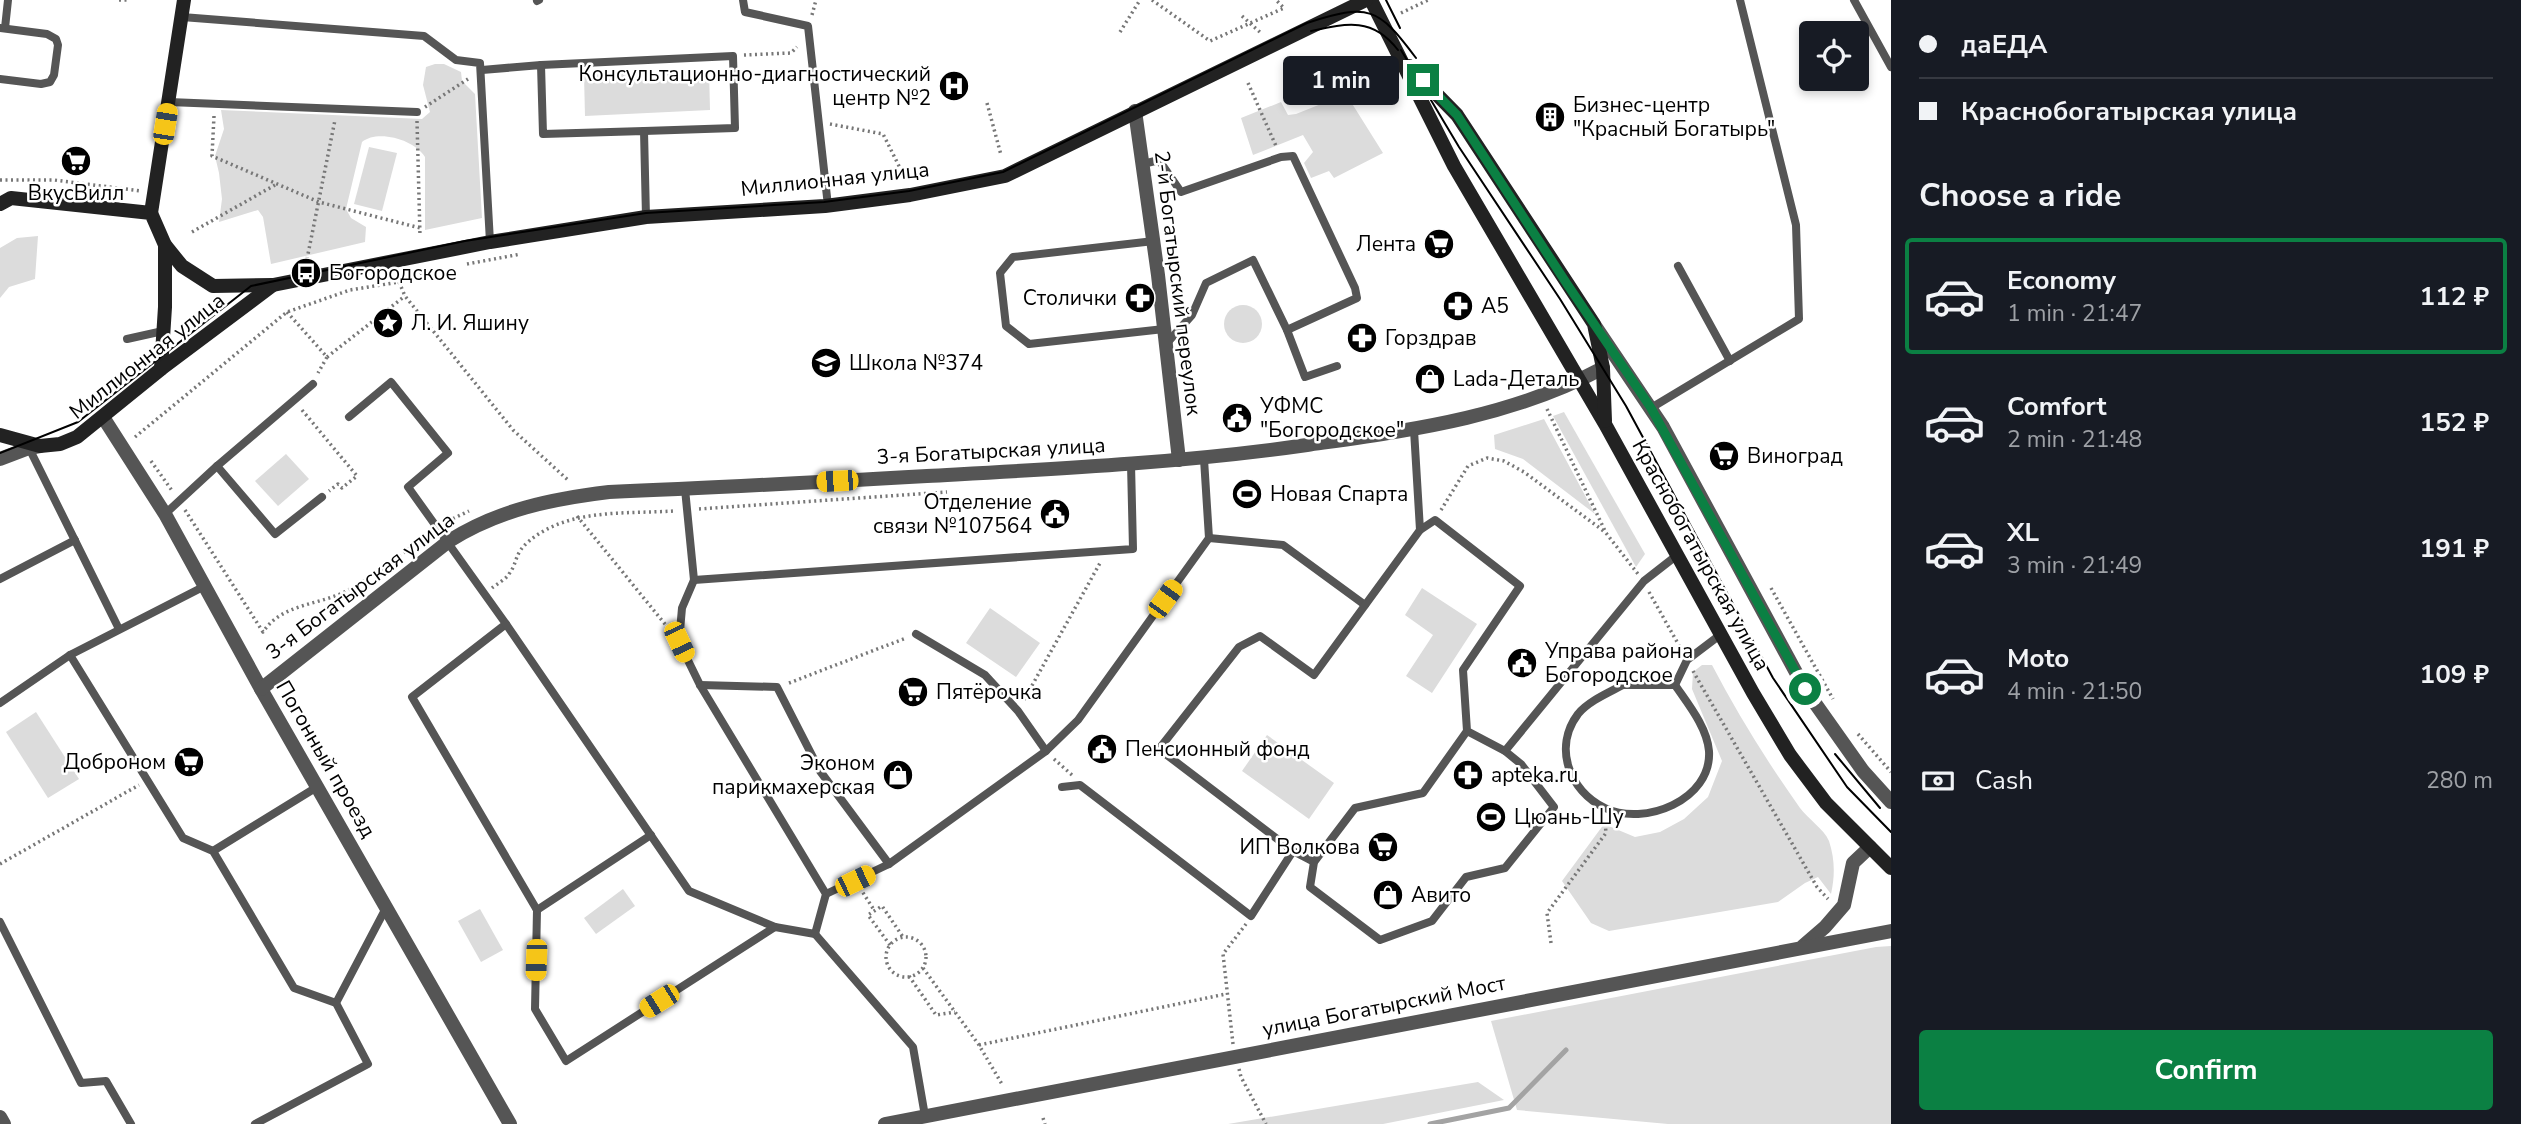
<!DOCTYPE html>
<meta charset="utf-8">
<style>
body{margin:0;font-family:"Nunito Sans",sans-serif;background:#242831;color:#f1f3f6;height:100vh;display:flex;flex-direction:column;font-size:26px;white-space:nowrap}
*{box-sizing:border-box;margin:0}
p{font-size:23px;color:#9ea1a6}
.icon{flex:none;width:38px;height:38px;fill:none;stroke:currentColor;stroke-width:2;stroke-linecap:round;stroke-linejoin:round}
.map{position:relative;flex:1;overflow:hidden}
.details{display:flex;flex-direction:column;background:#171b24;width:630px}
.details>*{flex:none}
.top-card{display:grid;align-content:center;height:154px;padding:0 28px;background:#171b24}
.tools{position:absolute;left:1799px;top:21px;display:grid;gap:14px}
.tools a{display:grid;place-items:center;width:70px;height:70px;border-radius:7px;background:#171b24;box-shadow:0 4px 10px #0003;font-size:35px}
.end{position:absolute;width:32px;height:32px;margin:-16px;border:9px solid #0b8043;background:#fff;box-shadow:0 0 0 4px #fff}
.from{border-radius:50%}
.bubble{position:absolute;height:49px;border-radius:7px;background:#171b24;box-shadow:0 4px 10px #0003;font-size:23px;font-weight:700;line-height:49px;text-align:center}
.car{position:absolute;width:21px;height:42px;margin:-21px -10px;border-radius:9px;box-shadow:0 0 5px 2px #0007;background:linear-gradient(#f5c518 24%,#345 0 40%,#f5c518 0 76%,#345 0 86%,#f5c518 0)}
.top-card b{display:flex;align-items:center;gap:24px;height:66px;font-size:26px}
.top-card b+b{border-top:2px solid #363941}
.top-card i{width:18px;height:18px;background:#f1f3f6}
ul{padding:0;list-style:none}
li{display:flex;align-items:center;gap:21px;height:116px;margin:0 14px 10px;padding:0 14px;border:4px solid transparent;border-radius:7px}
li div{flex:1}
li b{display:block;font-size:26px}
li em{font-style:normal;font-weight:700}
li.active{border-color:#0b8043}
li>.icon{width:63px;height:63px;stroke-width:1.5}
h2{padding:0 28px;font-size:32px;line-height:84px}
.pay{display:flex;align-items:center;gap:18px;height:77px;padding:0 28px;font-size:26px}
.pay p{margin-inline-start:auto}
.action{display:flex;gap:14px;margin-top:auto;padding:14px 28px}
.action a{flex:1;height:80px;border-radius:7px;background:#0b8043;color:#fff;font-size:28px;font-weight:700;line-height:80px;text-align:center}
main{display:flex;flex:1;min-height:0}
.map>svg:first-child{display:block}
.green{fill:#dcdcdc}
.lines{fill:none;stroke-linecap:round;stroke-linejoin:round}
.stream{stroke:#a3a3a3;stroke-width:5}
.path{stroke:#777;stroke-width:3.5;stroke-dasharray:2 3.5;stroke-linecap:butt}
.lane{stroke:#555;stroke-width:8}
.street{stroke:#555;stroke-width:14}
.secondary{stroke:#222;stroke-width:14}
.tram{stroke:#000;stroke-width:2}
.route{stroke:#0b8043;stroke-width:9}
.labels{text-anchor:middle;dominant-baseline:central;stroke-width:5;stroke-linejoin:round;paint-order:stroke}
.poi-label{font-size:21px;fill:#000;stroke:#fff;text-anchor:start}
.street-label{font-size:21px;fill:#000;stroke:#fff}
</style>
<main>
<div class="map">
<svg width="1891" height="1124" viewBox="0 0 1891 1124">
<rect width="100%" height="100%" fill="#fff"/>
<!-- green -->
<g class="green">
<path d="M435,64H444L461,72L462,81L475,94L482,218L425,230V157C415,140 378,129 362,142L346,209L351,218L366,227L365,242L271,264L263,217L258,210L219,222L222,199L219,173L215,156L224,129L221,110L422,119L430,112L423,85L426,67Z"/>
<path d="M709,70L710,110L585,116L584,75Z"/>
<path d="M1346,94L1383,153L1334,178L1329,171L1311,178L1304,163L1313,152L1303,135L1253,155L1241,118L1281,102L1288,115L1296,114Z"/>
<path d="M369,147L397,153L382,211L354,204Z"/>
<path d="M38,236L35,279L9,287L0,298V248L17,238Z"/>
<circle cx="1243" cy="324" r="19"/>
<path d="M1564,412L1645,554L1636,567L1553,416Z"/>
<path d="M1544,419L1595,514L1523,459L1495,449L1494,435Z"/>
<path d="M286,454L309,479L278,506L255,481Z"/>
<path d="M1422,588L1477,624L1432,693L1406,676L1433,635L1405,615Z"/>
<path d="M990,608L1040,643L1016,677L966,643Z"/>
<path d="M1702,665H1712C1738,715 1768,763 1800,808C1808,819 1824,829 1829,841C1835,859 1835,876 1831,894L1818,877L1805,883L1778,902L1609,931L1591,923L1562,881L1604,824L1635,837L1660,832L1684,819L1708,797L1722,761L1692,689L1693,672Z"/>
<path d="M36,712L79,779L48,798L6,732Z"/>
<path d="M1267,735L1334,783L1309,819L1242,771Z"/>
<path d="M623,889L635,906L596,934L584,918Z"/>
<path d="M480,909L503,950L481,962L458,921Z"/>
<path d="M1891,946V1124H1668L1517,1110L1491,1021L1876,947Z"/>
<path d="M1478,1082L1504,1100L1383,1124H1228Z"/>
</g>
<g class="lines">
<!-- stream -->
<path class="stream" d="M1430,1124L1509,1108L1566,1050"/>
<!-- path -->
<g class="path">
<path d="M119,0H130"/>
<path d="M1152,0L1210,41L1284,8L1276,0"/>
<path d="M1401,13L1428,0"/>
<path d="M812,15L816,0"/>
<path d="M1242,16L1262,34"/>
<path d="M1120,32L1140,0"/>
<path d="M744,55L791,53L797,47"/>
<path d="M1248,83L1276,146"/>
<path d="M987,103L1001,155"/>
<path d="M425,107L468,79"/>
<path d="M214,116L212,156L319,202L420,228"/>
<path d="M417,121L420,236"/>
<path d="M830,124L883,134L903,174"/>
<path d="M0,180H54L141,191"/>
<path d="M192,232L275,185"/>
<path d="M307,259L335,120"/>
<path d="M467,264L521,254"/>
<path d="M399,282L405,296L513,430L568,480"/>
<path d="M287,312L327,357L318,373"/>
<path d="M327,357L405,296"/>
<path d="M1547,409L1606,533L1638,574"/>
<path d="M302,410L357,476L342,488L338,484L329,491"/>
<path d="M135,437L287,312L350,290L399,282L428,271"/>
<path d="M151,461L173,492"/>
<path d="M699,509L947,492"/>
<path d="M185,510L263,632C283,602 321,606 350,589C377,575 403,553 427,535"/>
<path d="M1441,510L1468,466L1487,458L1504,461L1524,472L1605,532"/>
<path d="M577,516L669,629"/>
<path d="M448,521L469,511"/>
<path d="M492,588C497,584 506,579 509,574C518,562 514,554 528,542C567,508 626,514 674,511"/>
<path d="M1771,588L1833,699"/>
<path d="M1649,592L1681,649"/>
<path d="M1693,671L1817,887L1828,899"/>
<path d="M789,683L906,638"/>
<path d="M1024,700L1100,563"/>
<path d="M1858,734L1891,772"/>
<path d="M1054,759L1072,775"/>
<path d="M0,864L139,785"/>
<path d="M860,888L874,910"/>
<circle cx="906" cy="957" r="20"/>
<path d="M1551,943L1547,913L1606,833L1605,821"/>
<path d="M890,945L868,915L882,906L903,937"/>
<path d="M923,968L979,1045L1003,1086"/>
<path d="M909,976L936,1015L955,1012"/>
<path d="M1233,1044L1223,954L1246,924"/>
<path d="M979,1045L1226,994"/>
<path d="M1239,1069L1241,1077L1266,1124"/>
<path d="M1043,1118L1045,1124"/>
</g>
<!-- lane -->
<g class="lane">
<path d="M743,0L745,12L808,26L828,206"/>
<path d="M1854,0L1891,67"/>
<path d="M537,1L539,0"/>
<path d="M182,17L424,36L456,60L480,63L490,242"/>
<path d="M0,28L47,34L56,39L58,45L54,75L50,82L41,84L0,79"/>
<path d="M5,28L8,0"/>
<path d="M541,65L733,56L735,128L644,131"/>
<path d="M482,70L541,65L543,134L644,131L646,217"/>
<path d="M169,102L417,112"/>
<path d="M1143,164L1159,160L1181,192L1281,157L1293,156L1355,288L1357,298L1287,330L1253,260L1206,283L1192,315L1167,343"/>
<path d="M1154,241L1013,257L1000,273L1006,326L1029,344L1164,329"/>
<path d="M1678,266L1730,361"/>
<path d="M1287,330L1305,377L1337,366"/>
<path d="M127,339L163,331"/>
<path d="M313,384L217,466L275,534L322,497"/>
<path d="M1651,408L1799,319L1796,225L1740,0"/>
<path d="M349,417L391,382L448,453L408,487L506,624L412,697L537,910L535,1009L566,1061L775,927L815,934L826,894L700,685L679,642L682,608L694,580"/>
<path d="M1414,430L1420,530L1435,520L1520,586L1463,670L1467,731L1423,793L1355,808L1314,862L1310,887L1380,940L1432,921L1466,877L1505,868L1554,807L1521,764L1505,751L1467,731"/>
<path d="M29,448L119,629"/>
<path d="M685,489L694,580L1133,549L1131,464"/>
<path d="M165,514L217,466"/>
<path d="M1209,538L1283,545L1365,605"/>
<path d="M0,579L75,540"/>
<path d="M506,624L689,891L775,927"/>
<path d="M916,634L985,675L1018,711L1046,751"/>
<path d="M70,655L183,838L213,851L294,988L336,1003L368,1064L255,1124"/>
<path d="M700,685L777,687L820,771L889,864"/>
<path d="M1623,685H1675C1688,704 1707,727 1709,751C1712,800 1644,827 1605,808C1569,791 1553,747 1578,714C1589,701 1608,693 1623,685Z"/>
<path d="M1675,685L1687,660L1720,635"/>
<path d="M0,703L70,655L203,587"/>
<path d="M1505,751L1644,581L1676,556"/>
<path d="M1062,787L1080,785L1251,916L1293,851L1159,749L1239,647L1260,636L1314,675L1420,530"/>
<path d="M213,851L317,787"/>
<path d="M1293,851L1314,862"/>
<path d="M826,894L889,864L1046,751L1078,720L1209,538L1204,459"/>
<path d="M537,910L651,835"/>
<path d="M0,922L81,1083L106,1081L131,1124"/>
<path d="M815,934L913,1047L925,1116"/>
<path d="M336,1003L387,906"/>
</g>
<!-- street -->
<g class="street">
<path d="M1135,111L1158,275L1179,460"/>
<path d="M1595,326L1663,427L1805,689L1863,771L1891,802"/>
<path d="M103,417L165,514L261,689L510,1124"/>
<path d="M0,459L29,448L40,446"/>
<path d="M261,689L449,541C498,510 551,499 609,492C715,488 821,482 927,476C1054,469 1181,463 1307,445C1411,430 1509,418 1603,368"/>
<path d="M1803,946L1825,927L1844,905L1853,863L1870,847"/>
<path d="M0,1117L4,1124"/>
<path d="M885,1124L1891,931"/>
</g>
<!-- secondary -->
<g class="secondary">
<path d="M1371,0L1454,166L1605,424L1753,693L1790,755L1826,803L1891,868"/>
<path d="M1409,66L1457,115L1594,324L1603,368L1605,421"/>
<path d="M0,204L11,198L151,213L165,245L182,266L213,286L273,285L490,242L646,217L825,206L910,195L1005,176L1366,0"/>
<path d="M151,213L184,0"/>
<path d="M161,369L165,307V245"/>
<path d="M0,435L40,446L60,444L77,437L161,369L273,285"/>
</g>
<!-- tram -->
<g class="tram">
<path d="M1386,0L1400,28"/>
<path d="M1311,31C1347,23 1373,17 1398,50"/>
<path d="M1401,50L1459,147L1560,299L1626,406L1773,678L1847,787L1891,832"/>
<path d="M0,453L78,422L251,286L465,241L646,213L824,202L909,191L1003,172L1307,23C1369,3 1378,7 1416,58"/>
<path d="M1835,754L1880,808"/>
</g>
</g>
<g class="lines">
<!-- route -->
<path class="route" d="M1423,80L1457,115L1567,284L1651,408L1805,689"/>
</g>
<!-- icons -->
<defs>
<g id="hospital-disc" transform="scale(1.575)"><circle r="9.5" fill="#000" stroke="#fff"/><path d="M-5-5h3v3.5h4V-5h3V5h-3V1.5h-4V5h-3Z" fill="#fff"/></g>
<g id="building-disc" transform="scale(1.575)"><circle r="9.5" fill="#000" stroke="#fff"/><path d="M-4-6H4V6H1V3H-1V6H-4ZM-2.5-4.3h1.7v1.8h-1.7ZM.8-4.3h1.7v1.8H.8ZM-2.5-1h1.7V.8h-1.7ZM.8-1h1.7V.8H.8Z" fill="#fff"/></g>
<g id="supermarket-disc" transform="scale(1.575)"><circle r="9.5" fill="#000" stroke="#fff"/><path d="M-6-5.5h2.5l.6 2H6L4.5 2H-2.5L-4.4-4H-6ZM-1.5 3.2a1.3 1.3 0 1 0 .1 0ZM3 3.2a1.3 1.3 0 1 0 .1 0Z" fill="#fff"/></g>
<g id="bus-disc" transform="scale(1.575)"><circle r="9.5" fill="#000" stroke="#fff"/><path d="M-5-6H5V4H4V6H2V4H-2V6H-4V4H-5ZM-3.5-4V0h7V-4ZM-3.5 1.2v1.5H-2V1.2ZM2 1.2v1.5H3.5V1.2Z" fill="#fff"/></g>
<g id="pharmacy-disc" transform="scale(1.575)"><circle r="9.5" fill="#000" stroke="#fff"/><path d="M-2-6h4v4h4v4h-4v4h-4v-4h-4v-4h4Z" fill="#fff"/></g>
<g id="sight-disc" transform="scale(1.575)"><circle r="9.5" fill="#000" stroke="#fff"/><path d="M0-6L1.8-2.2L6-1.7L2.9 1.2L3.7 5.4L0 3.3L-3.7 5.4L-2.9 1.2L-6-1.7L-1.8-2.2Z" fill="#fff"/></g>
<g id="school-disc" transform="scale(1.575)"><circle r="9.5" fill="#000" stroke="#fff"/><path d="M0-5L7-2L0 1L-7-2ZM-4 1L0 2.5L4 1V4Q0 6-4 4Z" fill="#fff"/></g>
<g id="shop-disc" transform="scale(1.575)"><circle r="9.5" fill="#000" stroke="#fff"/><path d="M-5-2.5h2.3a2.7 3.5 0 0 1 5.4 0H5L5.5 6h-11ZM-1.5-2.5h3a1.5 2.3 0 0 0-3 0Z" fill="#fff"/></g>
<g id="civic-disc" transform="scale(1.575)"><circle r="9.5" fill="#000" stroke="#fff"/><path d="M-.6-6.5H3V-4.5H.6V-3L4-1V1h2V6H-6V1h2V-1L-.6-3ZM-1.2 2.5V6h2.4V2.5Z" fill="#fff"/></g>
<g id="stadium-disc" transform="scale(1.575)"><circle r="9.5" fill="#000" stroke="#fff"/><path d="M0-5a6.5 5 0 1 0 0 10a6.5 5 0 1 0 0-10ZM-3.5-1.8h7v3.6h-7Z" fill="#fff"/></g>
</defs>
<g fill-rule="evenodd">
<use href="#hospital-disc" x="954" y="86"/>
<use href="#building-disc" x="1550" y="117"/>
<use href="#supermarket-disc" x="76" y="161"/>
<use href="#supermarket-disc" x="1439" y="244"/>
<use href="#bus-disc" x="306" y="273"/>
<use href="#pharmacy-disc" x="1140" y="298"/>
<use href="#pharmacy-disc" x="1458" y="306"/>
<use href="#sight-disc" x="388" y="323"/>
<use href="#pharmacy-disc" x="1362" y="338"/>
<use href="#school-disc" x="826" y="363"/>
<use href="#shop-disc" x="1430" y="379"/>
<use href="#civic-disc" x="1237" y="418"/>
<use href="#supermarket-disc" x="1724" y="456"/>
<use href="#stadium-disc" x="1247" y="494"/>
<use href="#civic-disc" x="1055" y="514"/>
<use href="#civic-disc" x="1522" y="663"/>
<use href="#supermarket-disc" x="913" y="692"/>
<use href="#civic-disc" x="1102" y="749"/>
<use href="#supermarket-disc" x="189" y="762"/>
<use href="#shop-disc" x="898" y="775"/>
<use href="#pharmacy-disc" x="1468" y="775"/>
<use href="#stadium-disc" x="1491" y="817"/>
<use href="#supermarket-disc" x="1383" y="847"/>
<use href="#shop-disc" x="1388" y="895"/>
</g>
<g class="labels">
<!-- poi labels -->
<g class="poi-label">
<text x="931" y="74" text-anchor="end">Консультационно-диагностический<tspan x="931" dy="24">центр №2</tspan></text>
<text x="1573" y="105">Бизнес-центр<tspan x="1573" dy="24">"Красный Богатырь"</tspan></text>
<text x="76" y="193" text-anchor="middle">ВкусВилл</text>
<text x="1416" y="244" text-anchor="end">Лента</text>
<text x="329" y="273">Богородское</text>
<text x="1117" y="298" text-anchor="end">Столички</text>
<text x="1481" y="306">А5</text>
<text x="411" y="323">Л. И. Яшину</text>
<text x="1385" y="338">Горздрав</text>
<text x="849" y="363">Школа №374</text>
<text x="1453" y="379">Lada-Деталь</text>
<text x="1260" y="406">УФМС<tspan x="1260" dy="24">"Богородское"</tspan></text>
<text x="1747" y="456">Виноград</text>
<text x="1270" y="494">Новая Спарта</text>
<text x="1032" y="502" text-anchor="end">Отделение<tspan x="1032" dy="24">связи №107564</tspan></text>
<text x="1545" y="651">Управа района<tspan x="1545" dy="24">Богородское</tspan></text>
<text x="936" y="692">Пятёрочка</text>
<text x="1125" y="749">Пенсионный фонд</text>
<text x="166" y="762" text-anchor="end">Доброном</text>
<text x="875" y="763" text-anchor="end">Эконом<tspan x="875" dy="24">парикмахерская</tspan></text>
<text x="1491" y="775">apteka.ru</text>
<text x="1514" y="817">Цюань-Шу</text>
<text x="1360" y="847" text-anchor="end">ИП Волкова</text>
<text x="1411" y="895">Авито</text>
</g>
<!-- street labels -->
<g class="street-label">
<text transform="translate(835 179) rotate(-6)">Миллионная улица</text>
<text transform="translate(1178 283) rotate(83)">2-й Богатырский переулок</text>
<text transform="translate(147 356) rotate(-38)">Миллионная улица</text>
<text transform="translate(991 451) rotate(-3)">3-я Богатырская улица</text>
<text transform="translate(1701 555) rotate(61)">Краснобогатырская улица</text>
<text transform="translate(360 586) rotate(-37)">3-я Богатырская улица</text>
<text transform="translate(326 759) rotate(60)">Погонный проезд</text>
<text transform="translate(1384 1006) rotate(-11)">улица Богатырский Мост</text>
</g>
</g>
</svg>
<div class="tools">
<a><svg class="icon" aria-label="locate" viewBox="0 0 24 24"><circle cx="12" cy="12" r="6"/><path d="M12 2v4M12 18v4M2 12h4M18 12h4"/></svg></a>
</div>
<i class="end from" style="left:1805px;top:689px"></i>
<i class="end" style="left:1423px;top:80px"></i>
<div class="bubble" style="left:1283px;top:56px;width:116px">1 min</div>
<i class="car" style="left:165px;top:124px;rotate:9deg"></i>
<i class="car" style="left:837px;top:481px;rotate:267deg"></i>
<i class="car" style="left:1165px;top:599px;rotate:36deg"></i>
<i class="car" style="left:679px;top:642px;rotate:155deg"></i>
<i class="car" style="left:855px;top:881px;rotate:64deg"></i>
<i class="car" style="left:536px;top:960px;rotate:182deg"></i>
<i class="car" style="left:659px;top:1001px;rotate:238deg"></i>
</div>
<section class="details">
<div class="top-card">
<b><i class="from"></i>даЕДА</b>
<b><i></i>Краснобогатырская улица</b>
</div>
<h2>Choose a ride</h2>
<ul>
<li class="active"><svg class="icon" aria-label="car" viewBox="0 0 24 24"><path d="M5 17H2v-5l4-1 3-4h7l3 4 3 1v5h-3M9 17h6M6 11h13"/><circle cx="7" cy="17" r="2"/><circle cx="17" cy="17" r="2"/></svg><div><b>Economy</b><p>1 min · 21:47</p></div><em>112 ₽</em></li>
<li><svg class="icon" aria-label="car" viewBox="0 0 24 24"><path d="M5 17H2v-5l4-1 3-4h7l3 4 3 1v5h-3M9 17h6M6 11h13"/><circle cx="7" cy="17" r="2"/><circle cx="17" cy="17" r="2"/></svg><div><b>Comfort</b><p>2 min · 21:48</p></div><em>152 ₽</em></li>
<li><svg class="icon" aria-label="car" viewBox="0 0 24 24"><path d="M5 17H2v-5l4-1 3-4h7l3 4 3 1v5h-3M9 17h6M6 11h13"/><circle cx="7" cy="17" r="2"/><circle cx="17" cy="17" r="2"/></svg><div><b>XL</b><p>3 min · 21:49</p></div><em>191 ₽</em></li>
<li><svg class="icon" aria-label="car" viewBox="0 0 24 24"><path d="M5 17H2v-5l4-1 3-4h7l3 4 3 1v5h-3M9 17h6M6 11h13"/><circle cx="7" cy="17" r="2"/><circle cx="17" cy="17" r="2"/></svg><div><b>Moto</b><p>4 min · 21:50</p></div><em>109 ₽</em></li>
</ul>
<div class="pay"><svg class="icon" aria-label="cash" viewBox="0 0 24 24"><path d="M3 7h18v10H3z"/><circle cx="12" cy="12" r="2"/></svg>Cash<p>280 m</p></div>
<div class="action"><a>Confirm</a></div>
</section>
</main>
